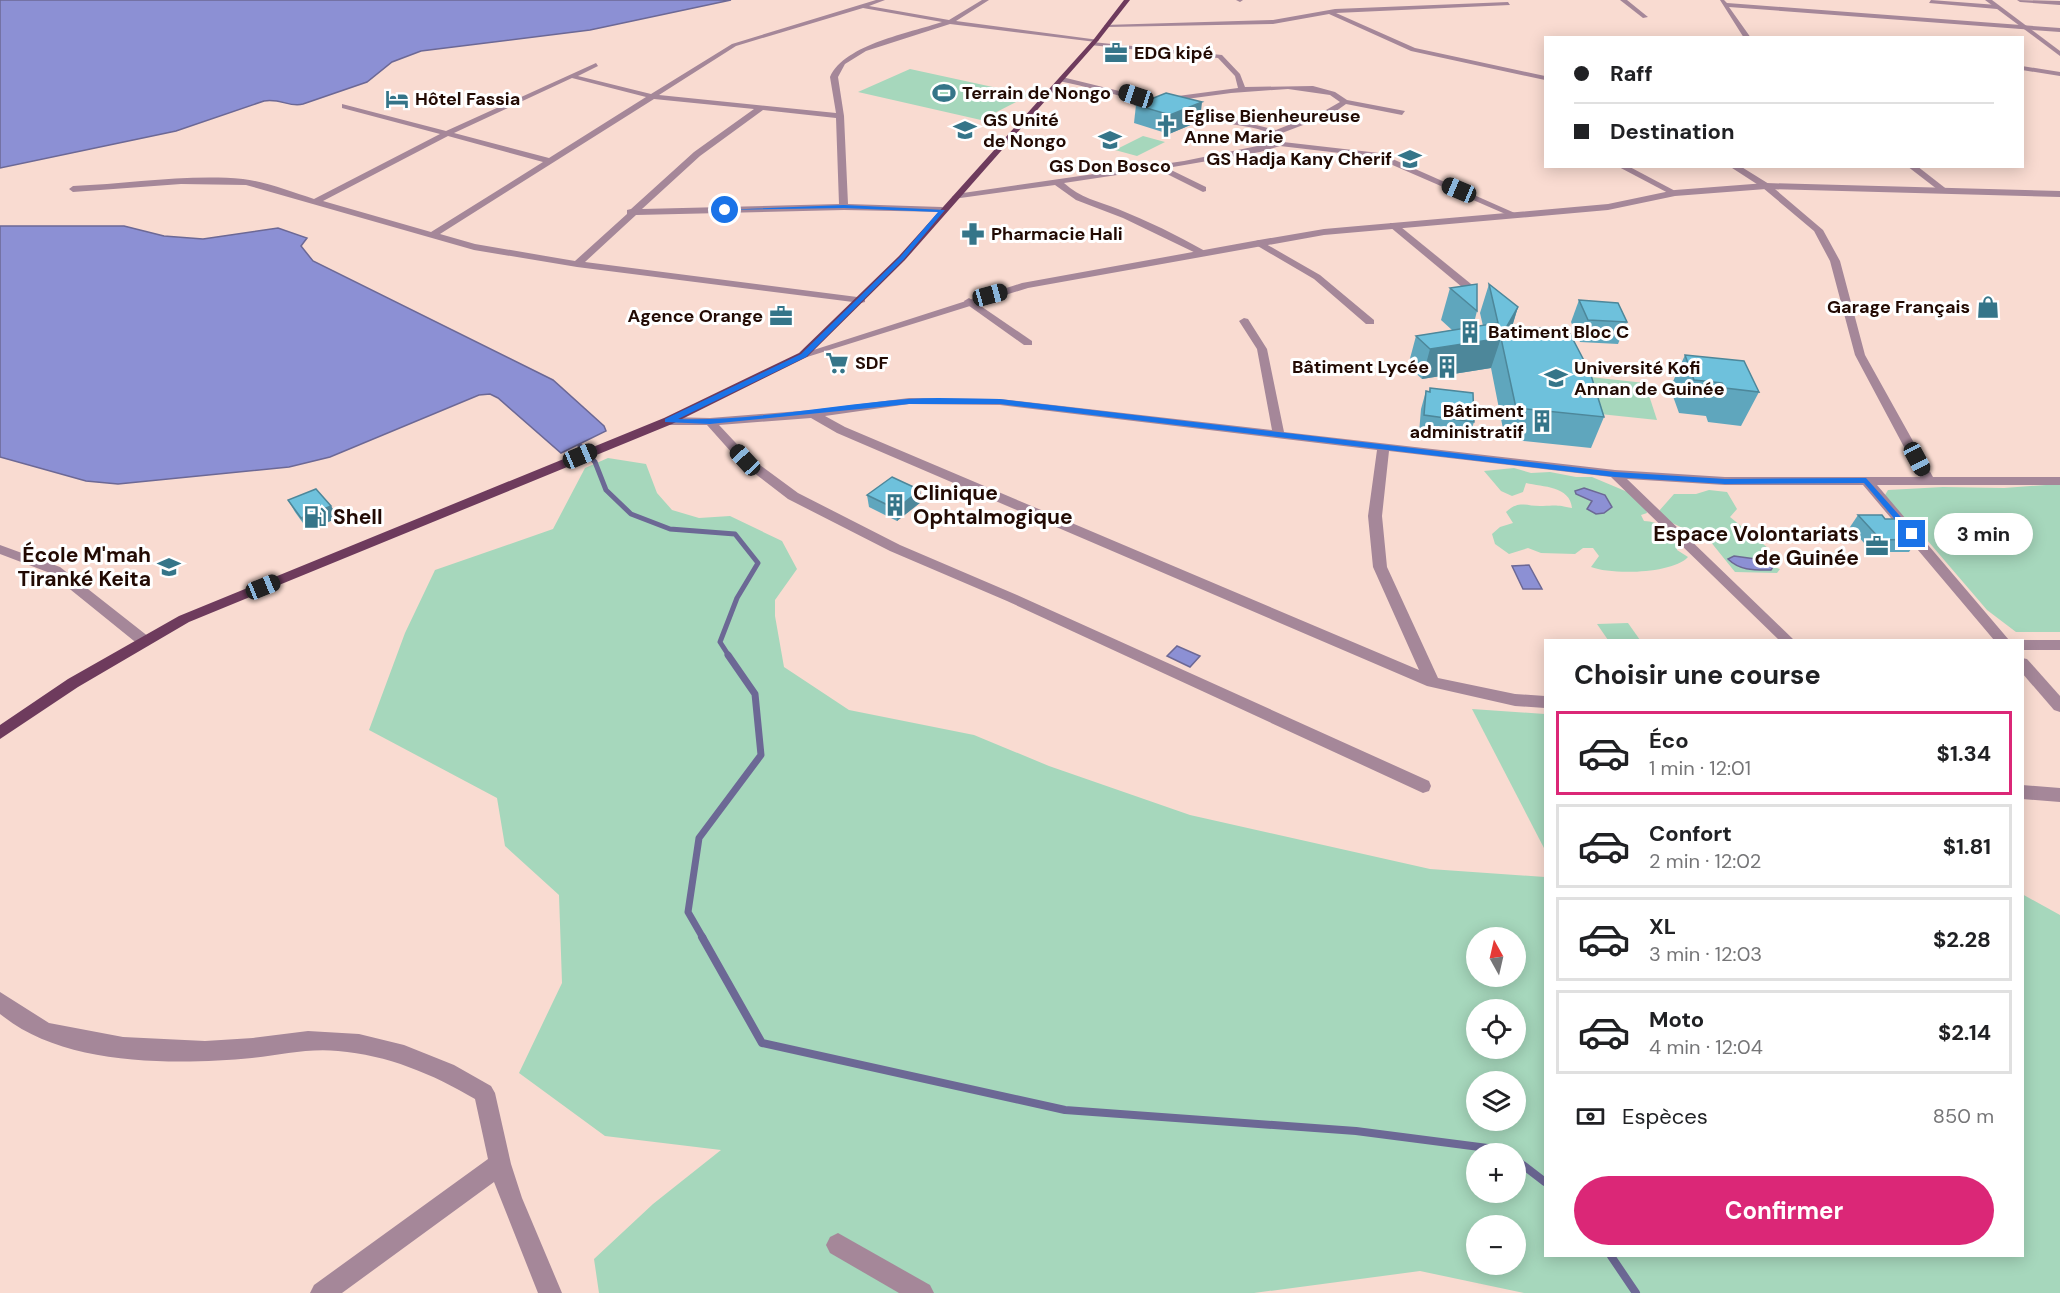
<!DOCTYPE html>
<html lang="fr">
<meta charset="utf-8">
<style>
body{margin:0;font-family:"DM Sans",sans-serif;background:#f2f2f2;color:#202124;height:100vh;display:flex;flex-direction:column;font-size:22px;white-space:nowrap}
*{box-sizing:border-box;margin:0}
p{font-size:20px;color:#757577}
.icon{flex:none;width:33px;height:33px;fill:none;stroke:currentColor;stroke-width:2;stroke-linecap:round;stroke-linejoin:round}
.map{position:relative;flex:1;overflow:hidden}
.sheet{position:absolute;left:1544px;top:639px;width:480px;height:618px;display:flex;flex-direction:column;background:#fff;border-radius:0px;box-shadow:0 3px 15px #0003}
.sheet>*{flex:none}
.top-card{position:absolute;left:1544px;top:36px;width:480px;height:132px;border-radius:0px;box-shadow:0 3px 15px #0003;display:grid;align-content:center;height:132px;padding:0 30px;background:#fff}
.needle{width:39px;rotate:352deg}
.buttons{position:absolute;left:1466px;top:927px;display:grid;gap:12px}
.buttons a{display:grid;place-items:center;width:60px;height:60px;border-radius:50%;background:#fff;box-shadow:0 3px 15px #0003;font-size:30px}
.end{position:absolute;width:27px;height:27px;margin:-14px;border:8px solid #1a73e8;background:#fff;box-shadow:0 0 0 3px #fff}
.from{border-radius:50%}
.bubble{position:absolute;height:42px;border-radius:21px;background:#fff;box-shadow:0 3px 15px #0003;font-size:20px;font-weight:700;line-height:42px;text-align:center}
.car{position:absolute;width:18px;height:36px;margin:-18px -9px;border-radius:8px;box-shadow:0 0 4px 2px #0007;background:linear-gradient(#222 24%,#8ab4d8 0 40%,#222 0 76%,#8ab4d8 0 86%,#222 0)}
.top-card b{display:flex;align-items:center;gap:21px;height:57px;font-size:22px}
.top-card b+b{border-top:2px solid #e0e0e0}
.top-card i{width:15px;height:15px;background:#202124}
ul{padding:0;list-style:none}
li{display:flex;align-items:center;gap:18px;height:84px;margin:0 12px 9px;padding:0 18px;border:3px solid #e0e0e0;border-radius:0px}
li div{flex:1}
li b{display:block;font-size:22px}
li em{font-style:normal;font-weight:700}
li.on{border-color:#db2777}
li>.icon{width:54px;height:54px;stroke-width:1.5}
h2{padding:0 30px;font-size:27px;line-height:72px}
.pay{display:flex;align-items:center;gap:15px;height:66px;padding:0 30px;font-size:22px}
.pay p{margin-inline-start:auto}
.button{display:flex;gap:12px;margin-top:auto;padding:12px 30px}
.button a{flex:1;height:69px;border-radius:36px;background:#db2777;color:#fff;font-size:24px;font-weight:700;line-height:69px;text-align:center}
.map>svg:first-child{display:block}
.green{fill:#a6d7bc;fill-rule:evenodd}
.water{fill:#8c90d4;stroke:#6c6895;stroke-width:1.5}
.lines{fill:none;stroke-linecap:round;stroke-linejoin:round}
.stream-far2{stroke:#6c6895;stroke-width:5}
.stream-far1{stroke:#6c6895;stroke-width:7}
.stream{stroke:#6c6895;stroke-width:8}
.minor{fill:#a58799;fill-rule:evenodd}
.tertiary{fill:#a58799;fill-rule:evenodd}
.primary{fill:#6e3b5d;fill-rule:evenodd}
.wall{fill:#5fa6bd}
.shaded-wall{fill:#4d879a}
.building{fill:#6ec1dc;stroke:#4d879a;stroke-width:1.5}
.route{fill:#1a73e8}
.labels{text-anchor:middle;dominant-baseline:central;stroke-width:6;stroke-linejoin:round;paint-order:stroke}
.far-poi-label{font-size:18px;font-weight:bold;fill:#220a03;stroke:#fff;text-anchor:start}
.poi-label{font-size:21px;font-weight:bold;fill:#220a03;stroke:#fff;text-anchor:start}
</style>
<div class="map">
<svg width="2060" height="1293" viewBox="0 0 2060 1293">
<rect width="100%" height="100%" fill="#f9dbd1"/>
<!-- green -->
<g class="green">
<path d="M910,69L1030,95L981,120L858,92Z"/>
<path d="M1143,136L1165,142L1137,156L1115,150Z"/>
<path d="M1590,377L1645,383L1657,420L1600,414Z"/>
<path d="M608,458L646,464L657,493L672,510L699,518L730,516L782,541L797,569L775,600V616L784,667L849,710L974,735L1049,766L1190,815L1430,869L1545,877V1256H2022V894L2060,915V1293H1524L1420,1271L1254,1293H599L594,1259L653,1204L721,1150L605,1136L519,1073L562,983L559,895L505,846L497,798L369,730L405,633L435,570L553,529L585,468ZM1476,938H1515V976H1476ZM1476,1010H1515V1048H1476ZM1476,1082H1515V1120H1476ZM1476,1154H1515V1192H1476ZM1476,1226H1515V1264H1476Z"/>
<path d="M1514,468L1531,473L1550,472L1576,477H1592L1630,493L1645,505L1647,513L1641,515L1644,521C1660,522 1667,528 1678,541L1677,550L1688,557C1672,574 1612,575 1591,567L1599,556L1593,548H1583L1575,554L1541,553L1528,548L1509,554L1495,544L1492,534L1500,527L1513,523L1506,512C1520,499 1526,507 1543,506C1557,505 1558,505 1572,508C1570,486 1543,487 1526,483L1523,492L1512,496L1501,491L1484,471Z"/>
<path d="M2060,484V632H2016L1987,610L1909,519L1886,512L1881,502L1888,490L1943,487L2004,488Z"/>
<path d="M1709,490L1727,492L1737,509L1730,517L1768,548L1764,557L1768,565L1780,569L1777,573L1735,572L1710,541L1668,521L1659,511L1674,494H1696Z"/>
<path d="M1628,623L1640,640H1608L1597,624Z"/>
<path d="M1472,709L1545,714V850Z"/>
</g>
<!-- water -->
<g class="water">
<path d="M0,0H731L590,30L421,51L392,62L367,82L303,104C290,108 281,98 264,101L176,131L0,168Z"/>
<path d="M0,226H124L164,236L203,239L278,228L307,238L301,246L313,261L553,380L604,426L606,431L561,453L498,398L490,394L479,395L330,457L289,467L118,484L86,481L0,457Z"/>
<path d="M1584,488L1605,495L1612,507L1604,513L1596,514L1587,509L1592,501L1576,494L1575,491Z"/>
<path d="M1734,556L1763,560L1773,567L1771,570C1755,570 1740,571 1728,559Z"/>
<path d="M1529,565L1542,589H1523L1512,566Z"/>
<path d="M1177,646L1200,656L1190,667L1167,656Z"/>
</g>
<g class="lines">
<!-- stream-far2 -->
<path class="stream-far2" d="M580,446L595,462L606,490L631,514L670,529L735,534L758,563L737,598L720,642L729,656"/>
<!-- stream-far1 -->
<path class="stream-far1" d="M703,938L688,912L699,838L761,755L755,694L728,655"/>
<!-- stream -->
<g class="stream">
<path d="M702,937L762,1043L1065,1110L1356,1131L1503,1150L1508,1154"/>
<path d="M1515,1159L1545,1182"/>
<path d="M1611,1256L1636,1293"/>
</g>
<!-- minor -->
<g class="minor">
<path d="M876,0H885L869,6L949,20L982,0H989L956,21L1099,40L1096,42L950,24L866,51L845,64L838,77L844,116L848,204L942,207L946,210L945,212L844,210L636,215L585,262L865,298V302L861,303L577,267L474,250L246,185L181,184L73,192L69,189L73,186C129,184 187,174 243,179C267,182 292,192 314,199L440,134L342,108V104L446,131L596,63L598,66L578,76L651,94L732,44ZM863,8L942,22C910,33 845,44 830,77L836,113L659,95L736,46ZM572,78L646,97L549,158L454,133ZM654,99L754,109L694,152L631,209L627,210V214L575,261L475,244L440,234ZM763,110L836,118L839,204L642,209L700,156ZM448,136L543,162L431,232L323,201Z"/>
<path d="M1236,0H1243L1240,2Z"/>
<path d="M1620,0H1627L1648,17L1643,18Z"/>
<path d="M1720,0H1724L1727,3L2060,28V32L1729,7L1751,38H1744Z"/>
<path d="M1931,0L1997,5L2000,7L1997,9L1929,3Z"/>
<path d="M2017,0L2060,1V5L2020,2Z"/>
<path d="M1508,2L1510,5L1336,13L1415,48L1545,76V80L1411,51L1329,14L1273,24L1107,27L1104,25L1273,20L1335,9Z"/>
<path d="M1092,42L1222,55L1240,74L1245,87L1313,86L1335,92L1347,100L1405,111L1402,115L1346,104L1332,114L1282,133L1283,142L1379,153L1517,214L1510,216L1374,157L1280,146L1260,152L1167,168L1206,187V191L1203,192L1157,169L1064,183C1080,198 1098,201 1118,209C1148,221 1177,235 1205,251L1207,253L1202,256L1123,218L1076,200L1055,185L953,199L952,197L956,194L1184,161L1277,142L1275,136C1256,125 1233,126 1213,121C1161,108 1111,92 1059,81L1062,77L1160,101L1163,98L1238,88L1235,76L1218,58L1090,45ZM1288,89L1330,95L1340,102L1326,110L1276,130L1164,102L1231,93Z"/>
<path d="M2022,66L2060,72V76L2022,70Z"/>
<path d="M1617,166H1628L1679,193L1672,195Z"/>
<path d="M1729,166H1740L1769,184L1823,230L1840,261L1865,355L1933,477H2060V485H1877L2009,640H1994L1863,485H1725L1627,479L1794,640H1779L1611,477L1389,451L1382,516L1387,567L1438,678L1515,694L1545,696V708L1515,706L1427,686L837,433L811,418L719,425L749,457L798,493L900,545L1017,595L1429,781L1431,786L1429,791L1423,793L1007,601L890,551L788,499L741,463L707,425H668L662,421L668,417L710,418L813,410L909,398L1000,399L1272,430L1257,349L1239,321L1244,318L1248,319L1267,349L1284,432L1615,470L1725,477H1920L1855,355L1830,261L1814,231L1763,188ZM909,404L1000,405L1377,450L1368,516L1373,567L1419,670L845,427L825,416Z"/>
<path d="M1907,166H1917L1949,191L1942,193Z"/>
<path d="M1390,223H1396L1476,288V292H1468L1390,227Z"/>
<path d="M1259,240L1320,275L1374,320V324H1366L1314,279L1256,245V241Z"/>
<path d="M969,298L1032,341V345H1024L965,303L964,301Z"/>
<path d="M0,545L60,567L149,637L151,641L149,645H139L50,573L0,554Z"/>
<path d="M2020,640H2060V650H2022V640Z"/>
<path d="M2022,658L2027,659L2060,696V712L2054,710L2022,673Z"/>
<path d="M2022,785L2060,788V802L2022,799Z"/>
<path d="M0,992L49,1023L123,1037L205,1041L253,1038L308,1031L359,1034L404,1045L454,1065L491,1086L495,1093L511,1164L522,1198L562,1293H538L494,1182L342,1293H310L314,1285L488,1159L475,1099C433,1074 387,1055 338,1051C308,1048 281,1055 252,1058C176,1065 66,1066 4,1017L0,1014Z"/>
<path d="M838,1233L930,1285L934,1293H899L830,1253L826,1245L830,1237Z"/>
</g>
<!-- tertiary -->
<g class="tertiary">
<path d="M1985,0H1992L2060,51V56Z"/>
<path d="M1766,183L2060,191V197L1766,189L1675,196L1608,210L1324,235L1028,288L807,357L798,355L1022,283L1259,240L1324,229L1608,204L1675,190Z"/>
</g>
<!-- primary -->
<path class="primary" d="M1124,0H1130L1098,41L905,260L807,357L672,424L189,622L78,687L0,739V725L68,679L179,616L664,418L799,353L899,256L1094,39Z"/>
</g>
<!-- wall -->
<g class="wall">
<path d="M1136,105L1200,121L1169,134L1134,123Z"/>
<path d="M1489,284L1518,307L1512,327L1604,417L1591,448L1505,439L1491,368L1422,379L1408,366L1416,336L1452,330L1441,320L1450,288L1477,311L1473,327L1483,326L1480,313Z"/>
<path d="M1579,300L1627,322L1618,344L1580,342L1571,322Z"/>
<path d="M1685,355L1759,392L1741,426L1708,422L1706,416L1679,413L1670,388Z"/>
<path d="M1430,388L1474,422L1468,440L1419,433L1421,409L1426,391L1429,392Z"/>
<path d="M920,490L921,502L897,521L869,507L867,495Z"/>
<path d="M288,500L331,506L338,518L308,530L295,512Z"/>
<path d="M1858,515L1885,519L1918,539L1909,552H1872L1850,527Z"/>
</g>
<!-- shaded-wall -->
<g class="shaded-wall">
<path d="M1202,102L1200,121L1169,134L1170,115Z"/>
<path d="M1518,307L1509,336L1507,326Z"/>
<path d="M1501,338L1491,368L1422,379L1430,349Z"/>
<path d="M920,490L921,502L897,521L896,509Z"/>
<path d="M331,506L338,518L308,530L301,518Z"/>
</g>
<!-- building -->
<g class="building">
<path d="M1166,93L1202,102L1170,115L1136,105Z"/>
<path d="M1477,284V311L1450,288Z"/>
<path d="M1489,284L1518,307L1507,326L1568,330L1590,372L1604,417L1516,408L1501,338L1430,349L1416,336L1498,323Z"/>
<path d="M1579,300L1618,303L1627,322L1588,320Z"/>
<path d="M1685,355L1744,361L1759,392L1725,388L1722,383L1694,380Z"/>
<path d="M1430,388L1473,393L1474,422L1424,415L1426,391L1430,392Z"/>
<path d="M892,477L920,490L896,509L867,495Z"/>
<path d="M316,489L331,506L301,518L288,500Z"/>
<path d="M1858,515H1882L1885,519H1898L1918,539L1881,540Z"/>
</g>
<!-- route -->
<path class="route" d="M844,205L945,210L904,259L806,357L678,419C755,421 831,405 908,399C938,397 970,399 1000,399L1615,472L1725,479L1866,478L1916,534L1909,536L1864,483L1725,484L1615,477L1000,404H909L710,424L665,422V419L801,354L900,257L938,212L844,208L722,210Z"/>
<!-- icons -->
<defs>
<g id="office-bare" transform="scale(1.8)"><path d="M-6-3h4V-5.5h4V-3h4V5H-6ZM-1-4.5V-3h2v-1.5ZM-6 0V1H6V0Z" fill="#357589" stroke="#fff" stroke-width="2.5" paint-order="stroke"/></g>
<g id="stadium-bare" transform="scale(1.8)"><path d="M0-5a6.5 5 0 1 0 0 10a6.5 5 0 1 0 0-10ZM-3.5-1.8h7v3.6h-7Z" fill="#357589" stroke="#fff" stroke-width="2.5" paint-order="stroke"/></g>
<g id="hotel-bare" transform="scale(1.8)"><path d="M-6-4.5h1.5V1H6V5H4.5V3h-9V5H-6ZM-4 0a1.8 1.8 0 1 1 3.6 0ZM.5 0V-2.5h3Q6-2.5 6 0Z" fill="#357589" stroke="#fff" stroke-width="2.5" paint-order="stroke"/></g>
<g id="church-bare" transform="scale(1.8)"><path d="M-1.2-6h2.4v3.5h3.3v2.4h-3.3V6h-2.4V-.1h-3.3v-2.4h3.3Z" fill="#357589" stroke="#fff" stroke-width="2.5" paint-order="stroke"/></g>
<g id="school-bare" transform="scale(1.8)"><path d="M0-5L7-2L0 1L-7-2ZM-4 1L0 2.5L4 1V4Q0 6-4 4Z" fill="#357589" stroke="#fff" stroke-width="2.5" paint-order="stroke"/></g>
<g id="pharmacy-bare" transform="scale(1.8)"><path d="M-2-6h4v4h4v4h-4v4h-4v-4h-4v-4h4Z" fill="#357589" stroke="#fff" stroke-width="2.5" paint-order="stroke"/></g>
<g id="shop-bare" transform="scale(1.8)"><path d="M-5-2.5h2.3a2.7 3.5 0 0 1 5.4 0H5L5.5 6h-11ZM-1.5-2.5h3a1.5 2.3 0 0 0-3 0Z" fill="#357589" stroke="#fff" stroke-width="2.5" paint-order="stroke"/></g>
<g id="building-bare" transform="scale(1.8)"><path d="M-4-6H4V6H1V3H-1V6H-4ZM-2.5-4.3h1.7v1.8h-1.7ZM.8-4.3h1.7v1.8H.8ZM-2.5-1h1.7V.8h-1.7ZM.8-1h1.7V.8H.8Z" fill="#357589" stroke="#fff" stroke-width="2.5" paint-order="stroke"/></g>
<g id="supermarket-bare" transform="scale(1.8)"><path d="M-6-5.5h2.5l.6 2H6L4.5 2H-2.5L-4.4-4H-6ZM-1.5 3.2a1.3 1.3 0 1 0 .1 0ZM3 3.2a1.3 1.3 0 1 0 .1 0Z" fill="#357589" stroke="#fff" stroke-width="2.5" paint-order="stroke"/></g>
<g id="university-bare" transform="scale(1.8)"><path d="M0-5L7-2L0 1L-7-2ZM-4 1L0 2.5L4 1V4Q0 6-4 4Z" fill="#357589" stroke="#fff" stroke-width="2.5" paint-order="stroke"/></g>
<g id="fuel-bare" transform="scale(1.8)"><path d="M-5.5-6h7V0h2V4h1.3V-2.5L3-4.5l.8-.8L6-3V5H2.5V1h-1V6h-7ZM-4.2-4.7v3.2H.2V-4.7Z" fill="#357589" stroke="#fff" stroke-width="2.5" paint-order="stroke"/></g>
</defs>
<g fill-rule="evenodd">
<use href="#office-bare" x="1116" y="53"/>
<use href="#stadium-bare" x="944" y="93"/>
<use href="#hotel-bare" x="397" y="99"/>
<use href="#church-bare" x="1166" y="126"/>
<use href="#school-bare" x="965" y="130"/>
<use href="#school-bare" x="1110" y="140"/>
<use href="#school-bare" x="1410" y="159"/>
<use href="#pharmacy-bare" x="973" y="234"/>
<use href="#shop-bare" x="1988" y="307"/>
<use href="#office-bare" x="781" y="316"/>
<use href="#building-bare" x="1470" y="332"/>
<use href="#supermarket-bare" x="837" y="363"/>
<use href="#building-bare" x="1447" y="367"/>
<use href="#university-bare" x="1556" y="378"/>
<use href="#building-bare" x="1542" y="421"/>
<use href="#building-bare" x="895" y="505"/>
<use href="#fuel-bare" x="315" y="517"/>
<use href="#office-bare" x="1877" y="546"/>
<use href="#school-bare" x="169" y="567"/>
</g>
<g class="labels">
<!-- far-poi labels -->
<g class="far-poi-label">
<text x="1134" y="53">EDG kipé</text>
<text x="962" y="93">Terrain de Nongo</text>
<text x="415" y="99">Hôtel Fassia</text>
<text x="1184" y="116">Eglise Bienheureuse<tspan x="1184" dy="21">Anne Marie</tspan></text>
<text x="983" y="120">GS Unité<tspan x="983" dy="21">de Nongo</tspan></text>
<text x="1392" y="159" text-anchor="end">GS Hadja Kany Cherif</text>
<text x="1110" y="166" text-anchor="middle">GS Don Bosco</text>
<text x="991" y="234">Pharmacie Hali</text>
<text x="1970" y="307" text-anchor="end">Garage Français</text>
<text x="763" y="316" text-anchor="end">Agence Orange</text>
<text x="1488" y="332">Batiment Bloc C</text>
<text x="855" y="363">SDF</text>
<text x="1429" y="367" text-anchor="end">Bâtiment Lycée</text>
<text x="1574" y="368">Université Kofi<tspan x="1574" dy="21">Annan de Guinée</tspan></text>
<text x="1524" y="411" text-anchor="end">Bâtiment<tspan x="1524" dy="21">administratif</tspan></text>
</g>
<!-- poi labels -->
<g class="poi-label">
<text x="913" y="493">Clinique<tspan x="913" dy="24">Ophtalmogique</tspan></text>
<text x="333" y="517">Shell</text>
<text x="1859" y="534" text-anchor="end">Espace Volontariats<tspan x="1859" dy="24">de Guinée</tspan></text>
<text x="151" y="555" text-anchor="end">École M'mah<tspan x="151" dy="24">Tiranké Keita</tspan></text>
</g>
</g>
</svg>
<div class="buttons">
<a><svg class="needle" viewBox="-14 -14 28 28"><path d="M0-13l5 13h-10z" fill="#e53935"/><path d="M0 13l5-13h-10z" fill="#757577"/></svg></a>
<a><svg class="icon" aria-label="locate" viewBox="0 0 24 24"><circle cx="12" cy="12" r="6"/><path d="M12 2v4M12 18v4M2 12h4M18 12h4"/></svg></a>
<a><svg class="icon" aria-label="layers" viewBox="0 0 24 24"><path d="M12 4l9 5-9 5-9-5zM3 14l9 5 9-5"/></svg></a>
<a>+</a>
<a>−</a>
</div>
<i class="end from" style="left:725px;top:210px"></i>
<i class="end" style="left:1912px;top:534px"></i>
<div class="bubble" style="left:1934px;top:513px;width:99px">3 min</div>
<i class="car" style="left:1136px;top:96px;rotate:288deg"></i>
<i class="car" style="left:1459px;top:190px;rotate:293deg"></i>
<i class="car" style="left:990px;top:295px;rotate:75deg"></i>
<i class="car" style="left:580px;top:456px;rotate:67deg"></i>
<i class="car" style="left:1917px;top:459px;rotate:152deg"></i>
<i class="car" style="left:745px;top:460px;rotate:317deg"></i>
<i class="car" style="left:263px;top:587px;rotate:68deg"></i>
<div class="top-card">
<b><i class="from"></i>Raff</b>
<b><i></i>Destination</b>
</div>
<section class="sheet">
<h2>Choisir une course</h2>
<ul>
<li class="on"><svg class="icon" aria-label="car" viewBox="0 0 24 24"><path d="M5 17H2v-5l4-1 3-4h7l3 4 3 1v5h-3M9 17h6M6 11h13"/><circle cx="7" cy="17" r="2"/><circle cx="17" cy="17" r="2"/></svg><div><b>Éco</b><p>1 min · 12:01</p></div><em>$1.34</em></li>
<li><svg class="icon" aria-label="car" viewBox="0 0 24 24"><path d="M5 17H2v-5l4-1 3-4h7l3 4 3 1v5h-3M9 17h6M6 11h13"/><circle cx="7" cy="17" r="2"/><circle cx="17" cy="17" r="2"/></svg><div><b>Confort</b><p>2 min · 12:02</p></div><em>$1.81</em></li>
<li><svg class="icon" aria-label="car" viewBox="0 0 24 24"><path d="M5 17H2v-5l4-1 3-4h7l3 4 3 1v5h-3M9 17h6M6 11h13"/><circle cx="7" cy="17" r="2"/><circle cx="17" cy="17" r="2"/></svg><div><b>XL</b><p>3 min · 12:03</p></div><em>$2.28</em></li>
<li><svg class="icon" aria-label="car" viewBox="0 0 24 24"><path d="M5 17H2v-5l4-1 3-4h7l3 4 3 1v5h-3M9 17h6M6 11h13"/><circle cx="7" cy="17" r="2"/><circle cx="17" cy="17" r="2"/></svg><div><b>Moto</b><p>4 min · 12:04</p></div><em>$2.14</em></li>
</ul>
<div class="pay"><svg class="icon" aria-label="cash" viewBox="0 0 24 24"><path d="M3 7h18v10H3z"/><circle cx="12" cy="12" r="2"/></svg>Espèces<p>850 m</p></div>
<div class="button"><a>Confirmer</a></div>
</section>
</div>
